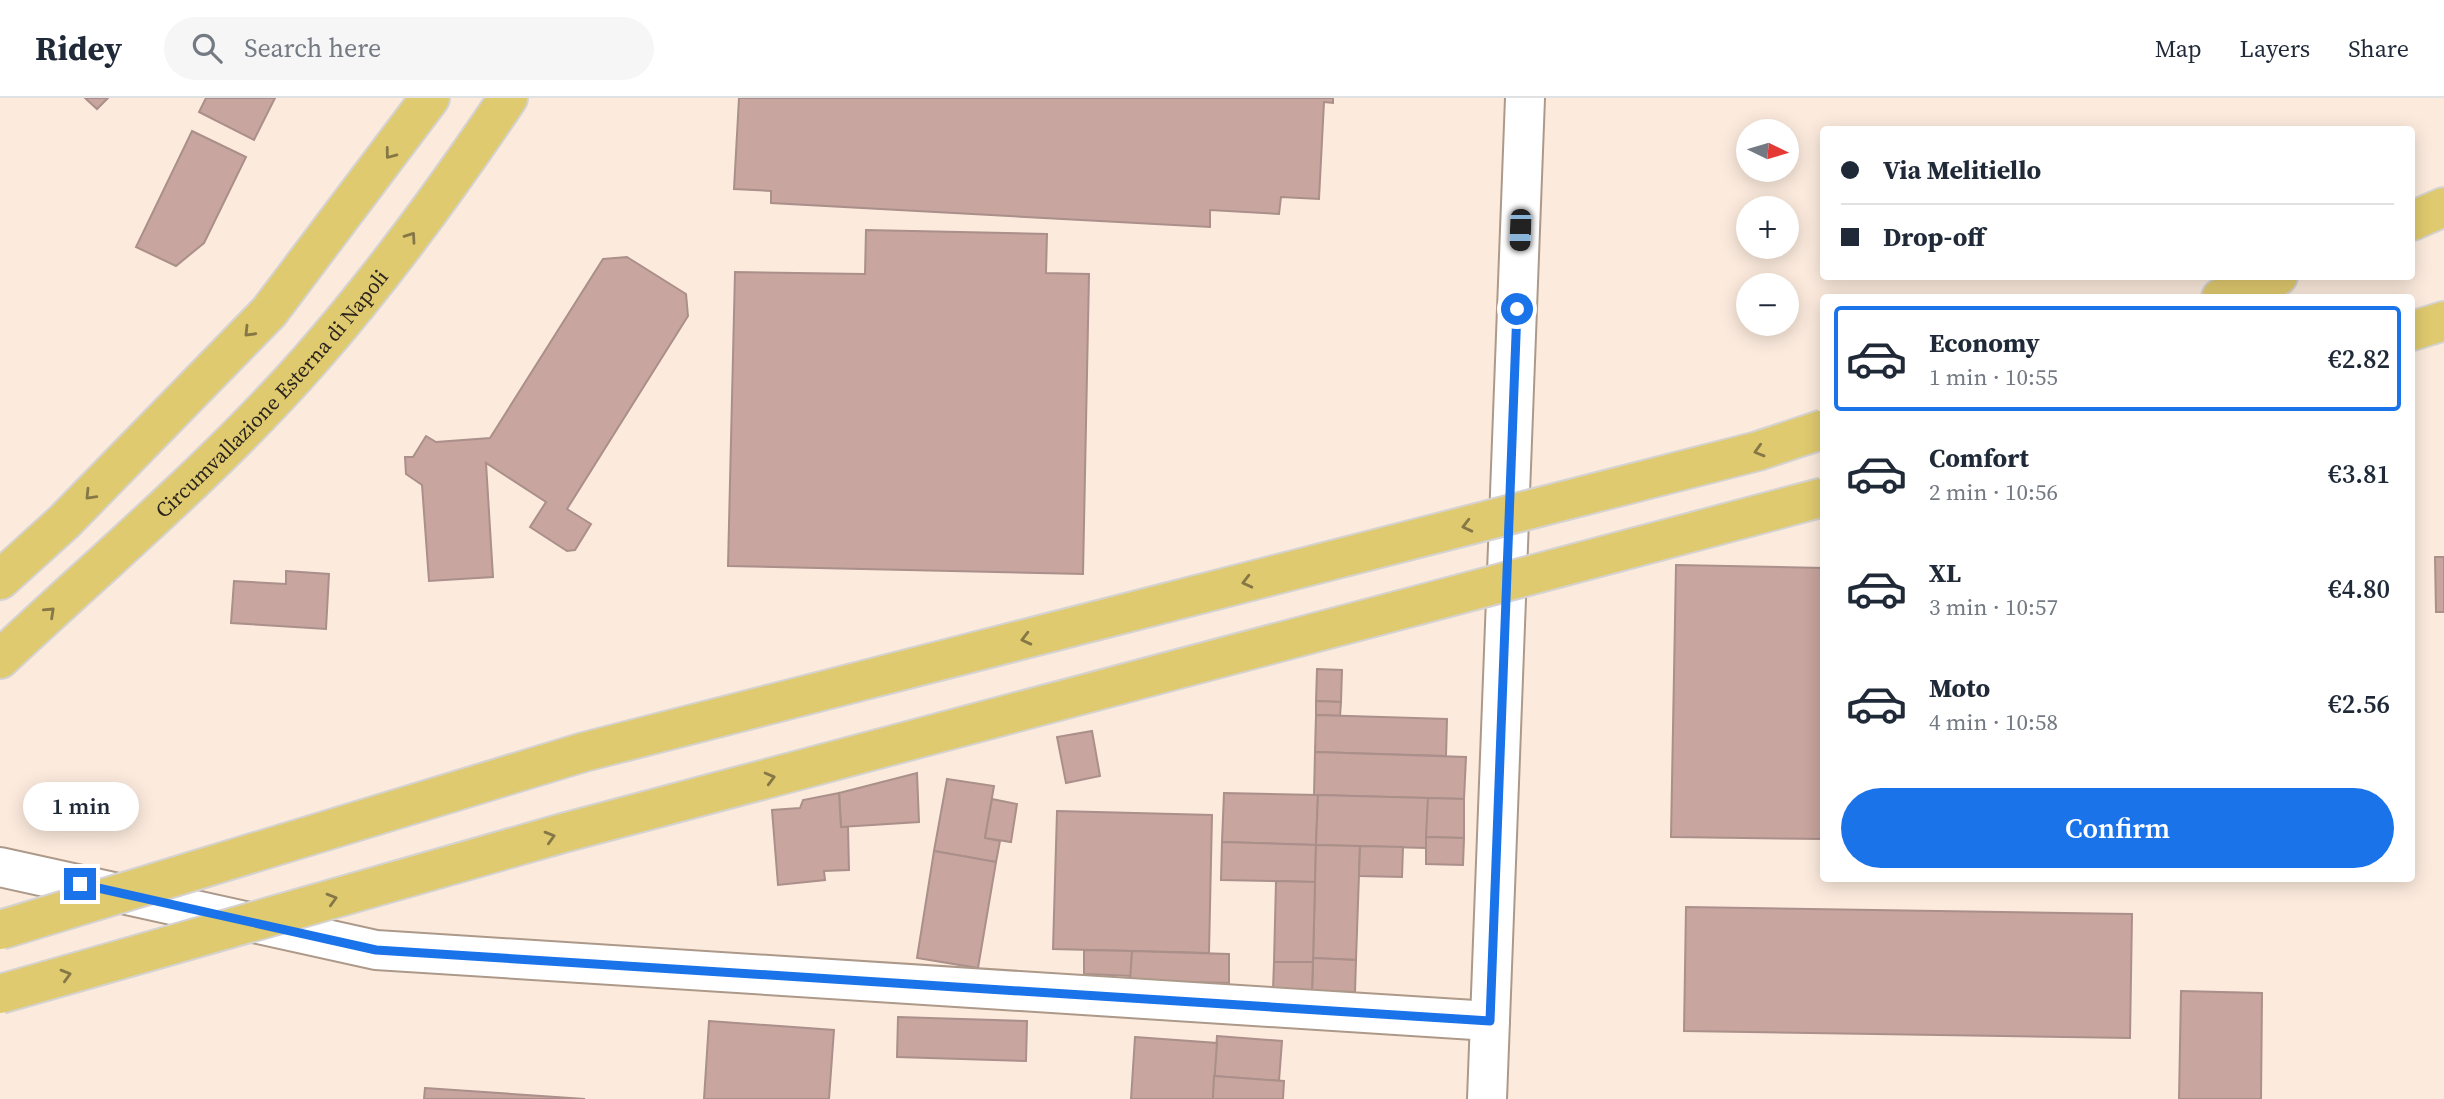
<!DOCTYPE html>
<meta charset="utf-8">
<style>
body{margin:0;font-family:"Source Serif 4",serif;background:#f6f6f7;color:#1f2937;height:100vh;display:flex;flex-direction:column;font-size:26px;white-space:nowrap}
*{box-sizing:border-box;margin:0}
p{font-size:23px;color:#747a83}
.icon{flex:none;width:38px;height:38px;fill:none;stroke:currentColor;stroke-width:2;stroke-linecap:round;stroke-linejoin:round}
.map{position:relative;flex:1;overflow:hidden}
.sheet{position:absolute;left:1820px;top:196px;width:595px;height:588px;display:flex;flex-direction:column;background:#fff;border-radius:7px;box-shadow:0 4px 18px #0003}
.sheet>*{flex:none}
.banner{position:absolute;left:1820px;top:28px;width:595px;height:154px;border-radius:7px;box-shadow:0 4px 18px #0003;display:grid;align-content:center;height:154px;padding:0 21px;background:#fff}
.needle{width:46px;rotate:95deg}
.fabs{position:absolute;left:1736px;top:21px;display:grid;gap:14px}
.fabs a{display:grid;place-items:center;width:63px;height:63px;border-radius:50%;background:#fff;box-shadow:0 4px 18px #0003;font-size:35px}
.end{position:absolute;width:32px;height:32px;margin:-16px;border:9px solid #1a73e8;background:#fff;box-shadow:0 0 0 4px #fff}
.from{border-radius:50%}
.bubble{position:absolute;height:49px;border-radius:24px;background:#fff;box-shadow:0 4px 18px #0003;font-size:23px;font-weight:600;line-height:49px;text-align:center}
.car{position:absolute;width:21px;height:42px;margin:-21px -10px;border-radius:9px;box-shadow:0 0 5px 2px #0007;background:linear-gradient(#222 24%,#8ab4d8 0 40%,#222 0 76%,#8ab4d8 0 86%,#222 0)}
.banner b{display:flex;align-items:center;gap:24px;height:66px;font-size:26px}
.banner b+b{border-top:2px solid #e0e1e3}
.banner i{width:18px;height:18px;background:#1f2937}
ul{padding:12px 0 0;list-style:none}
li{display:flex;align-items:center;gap:21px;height:105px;margin:0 14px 10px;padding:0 7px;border:4px solid transparent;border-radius:7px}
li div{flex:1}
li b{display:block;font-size:26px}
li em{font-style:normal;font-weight:600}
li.selected{border-color:#1a73e8}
li>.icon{width:63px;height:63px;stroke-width:1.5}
.cta{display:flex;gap:14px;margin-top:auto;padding:14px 21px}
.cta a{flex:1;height:80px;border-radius:42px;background:#1a73e8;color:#fff;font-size:28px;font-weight:600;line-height:80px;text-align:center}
header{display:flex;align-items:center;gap:42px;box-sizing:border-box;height:98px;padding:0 35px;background:#fff;border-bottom:2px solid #e0e1e3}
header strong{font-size:33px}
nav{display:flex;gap:38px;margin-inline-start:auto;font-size:24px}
.search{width:490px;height:63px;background:#f6f6f7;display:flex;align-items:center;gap:18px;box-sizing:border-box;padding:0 24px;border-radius:38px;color:#747a83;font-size:26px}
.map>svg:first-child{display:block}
.building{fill:#c8a59e;stroke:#aa8f8a;stroke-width:2}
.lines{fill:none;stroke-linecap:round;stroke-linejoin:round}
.minor-casing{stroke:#ad9989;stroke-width:42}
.tertiary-casing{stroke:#ad9989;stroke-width:42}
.trunk-casing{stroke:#d5d3d2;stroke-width:42}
.minor{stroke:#fff;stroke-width:38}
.tertiary{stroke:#fff;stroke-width:38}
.trunk{stroke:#e0ca6f;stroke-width:38}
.trunk-bridge-casing{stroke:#d5d3d2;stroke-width:42;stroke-linecap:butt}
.trunk-bridge{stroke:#e0ca6f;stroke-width:38}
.oneway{stroke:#867846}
.route{stroke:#1a73e8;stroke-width:9}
.labels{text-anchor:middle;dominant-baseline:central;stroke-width:7;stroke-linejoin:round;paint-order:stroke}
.street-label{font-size:21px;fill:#2c251e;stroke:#fcfcfc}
</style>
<header>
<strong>Ridey</strong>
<div class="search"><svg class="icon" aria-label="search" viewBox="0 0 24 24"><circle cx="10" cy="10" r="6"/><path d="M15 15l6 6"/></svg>Search here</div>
<nav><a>Map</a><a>Layers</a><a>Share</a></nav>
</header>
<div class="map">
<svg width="2444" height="1001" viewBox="0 0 2444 1001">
<rect width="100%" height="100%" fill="#fcebdd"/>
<!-- building -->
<g class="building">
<path d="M85,0H108L97,11Z"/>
<path d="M206,0H275L254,42L199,14Z"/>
<path d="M739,0H1333V5L1324,4L1319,101L1281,99L1279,116L1210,112V129L771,105V93L734,91Z"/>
<path d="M192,33L246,59L204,145L176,168L136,149Z"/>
<path d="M866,132L1047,136L1046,175L1089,176L1083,476L728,468L735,174L865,176Z"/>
<path d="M627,159L686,196L688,218L567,411L591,426L575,452L567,453L530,429L546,404L486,365L493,479L429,483L422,387L406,376L405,359H413L426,338L436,344L490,340L603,161Z"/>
<path d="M2435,459H2444V514H2436Z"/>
<path d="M1676,467L1824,470V741L1671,739Z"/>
<path d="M286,473L329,476L326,531L231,525L234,483L286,486Z"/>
<path d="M1317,571L1342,572L1341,604L1316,603Z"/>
<path d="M1316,603L1341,604L1340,618L1316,617Z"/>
<path d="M1316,617L1447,621L1446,658L1315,654Z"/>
<path d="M1092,633L1100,678L1066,685L1057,639Z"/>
<path d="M1315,654L1466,659L1464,701L1314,697Z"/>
<path d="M917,675L919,724L841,729L839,695Z"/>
<path d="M947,681L994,688L985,740L1000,743L996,764L934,753Z"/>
<path d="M839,695L841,729H848L849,772L824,773L825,782L778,787L772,712L800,710L803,702Z"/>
<path d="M1224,695L1318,697L1316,747L1222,744Z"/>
<path d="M1318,697L1428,700L1426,750L1316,747Z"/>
<path d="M1428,700L1464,701V740L1426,739Z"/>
<path d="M992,701L1017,706L1011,744L985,740Z"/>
<path d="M1057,713L1212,717L1209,855L1053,851Z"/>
<path d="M1426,739L1464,740L1463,767L1426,766Z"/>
<path d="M1222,744L1316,747L1315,784L1221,782Z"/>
<path d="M1316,747L1360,748L1356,862L1313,860Z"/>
<path d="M1360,748L1403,749L1402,779L1359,778Z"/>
<path d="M934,753L996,764L978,870L917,860Z"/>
<path d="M1276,783L1315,784L1313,864H1274Z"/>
<path d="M1686,809L2132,816L2130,940L1684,933Z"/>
<path d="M1084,852L1132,853L1131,878L1084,876Z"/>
<path d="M1132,853L1229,856V885L1130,883Z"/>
<path d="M1313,860L1356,862L1355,894L1312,893Z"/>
<path d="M1274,864H1313L1312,893L1273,892Z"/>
<path d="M2181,893L2262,895L2261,1001H2179Z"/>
<path d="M898,919L1027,923L1026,963L897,959Z"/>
<path d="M709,923L834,932L829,1001H704Z"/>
<path d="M1217,938L1282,943L1279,983L1214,978Z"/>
<path d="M1135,939L1217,945L1213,1001H1131Z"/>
<path d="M1214,978L1284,983L1283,1001H1213Z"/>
<path d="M425,990L585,1001H424Z"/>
</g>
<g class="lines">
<!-- minor casing -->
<g class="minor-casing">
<path id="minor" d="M0,769L376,852L1490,923"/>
</g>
<!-- tertiary casing -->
<g class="tertiary-casing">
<path id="tertiary" d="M1487,1001L1525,0"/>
</g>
<!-- trunk casing -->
<g class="trunk-casing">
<g id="trunk">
<path d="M2412,123L2444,109"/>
<path d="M2221,200L2278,178"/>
<path d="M2412,233L2444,223"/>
<path d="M0,482L64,424L269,214L430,0"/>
<path id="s1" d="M0,561C104,463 215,370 310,262C382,180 447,91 508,0"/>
</g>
</g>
<!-- minor -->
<use href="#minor" class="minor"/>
<!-- tertiary -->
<use href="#tertiary" class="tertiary"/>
<!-- trunk -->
<use href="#trunk" class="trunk"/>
<!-- trunk-bridge casing -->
<g class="trunk-bridge-casing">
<g id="trunk-bridge">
<path d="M0,832L584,654L1758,353L1824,331"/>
<path d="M0,896L563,735L1824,399"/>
</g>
</g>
<!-- trunk-bridge -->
<use href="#trunk-bridge" class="trunk-bridge"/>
</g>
<!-- one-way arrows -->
<defs><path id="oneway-chevron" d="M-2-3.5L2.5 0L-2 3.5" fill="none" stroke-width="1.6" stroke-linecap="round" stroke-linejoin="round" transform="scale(1.75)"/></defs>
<g class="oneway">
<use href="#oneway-chevron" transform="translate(390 56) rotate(127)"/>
<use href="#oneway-chevron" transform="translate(411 139) rotate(-55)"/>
<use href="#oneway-chevron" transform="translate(249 234) rotate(134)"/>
<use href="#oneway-chevron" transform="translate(1759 353) rotate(164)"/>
<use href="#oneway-chevron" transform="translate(90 397) rotate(134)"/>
<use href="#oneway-chevron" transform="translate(1467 428) rotate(166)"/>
<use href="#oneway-chevron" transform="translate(1247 484) rotate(166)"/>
<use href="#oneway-chevron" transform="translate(50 514) rotate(-43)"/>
<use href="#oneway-chevron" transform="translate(1026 541) rotate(166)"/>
<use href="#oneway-chevron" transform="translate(770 680) rotate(-15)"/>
<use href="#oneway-chevron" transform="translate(550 739) rotate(-16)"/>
<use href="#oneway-chevron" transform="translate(332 801) rotate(-16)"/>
<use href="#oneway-chevron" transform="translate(66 877) rotate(-16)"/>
</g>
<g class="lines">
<!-- route -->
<path class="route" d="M80,786L376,852L1490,923L1517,211"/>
</g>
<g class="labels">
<!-- street labels -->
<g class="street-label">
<text stroke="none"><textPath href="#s1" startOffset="380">Circumvallazione Esterna di Napoli</textPath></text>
</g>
</g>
</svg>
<div class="fabs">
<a><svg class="needle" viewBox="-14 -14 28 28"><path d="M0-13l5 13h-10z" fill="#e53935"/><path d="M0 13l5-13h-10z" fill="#747a83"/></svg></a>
<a>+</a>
<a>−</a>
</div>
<i class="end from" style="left:1517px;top:211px"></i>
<i class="end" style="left:80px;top:786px"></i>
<div class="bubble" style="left:23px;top:684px;width:116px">1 min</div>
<i class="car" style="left:1520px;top:132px;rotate:182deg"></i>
<div class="banner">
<b><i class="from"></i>Via Melitiello</b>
<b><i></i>Drop-off</b>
</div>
<section class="sheet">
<ul>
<li class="selected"><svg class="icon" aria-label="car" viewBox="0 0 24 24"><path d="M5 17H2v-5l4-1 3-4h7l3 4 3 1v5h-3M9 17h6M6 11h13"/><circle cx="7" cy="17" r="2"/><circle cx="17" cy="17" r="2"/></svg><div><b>Economy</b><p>1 min · 10:55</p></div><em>€2.82</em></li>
<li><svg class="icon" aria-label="car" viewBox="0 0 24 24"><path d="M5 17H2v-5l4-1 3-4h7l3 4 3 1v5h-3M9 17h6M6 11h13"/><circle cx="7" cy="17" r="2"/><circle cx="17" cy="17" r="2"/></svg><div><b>Comfort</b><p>2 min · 10:56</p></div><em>€3.81</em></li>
<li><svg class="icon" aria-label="car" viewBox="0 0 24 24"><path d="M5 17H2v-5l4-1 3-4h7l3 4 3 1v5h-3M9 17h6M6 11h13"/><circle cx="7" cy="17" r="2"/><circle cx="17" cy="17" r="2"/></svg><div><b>XL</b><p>3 min · 10:57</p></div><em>€4.80</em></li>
<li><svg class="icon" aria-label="car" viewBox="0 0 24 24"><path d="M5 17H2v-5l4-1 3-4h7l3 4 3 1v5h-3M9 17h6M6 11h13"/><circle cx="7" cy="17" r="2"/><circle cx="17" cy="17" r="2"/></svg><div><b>Moto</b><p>4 min · 10:58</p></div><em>€2.56</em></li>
</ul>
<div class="cta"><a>Confirm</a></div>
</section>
</div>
